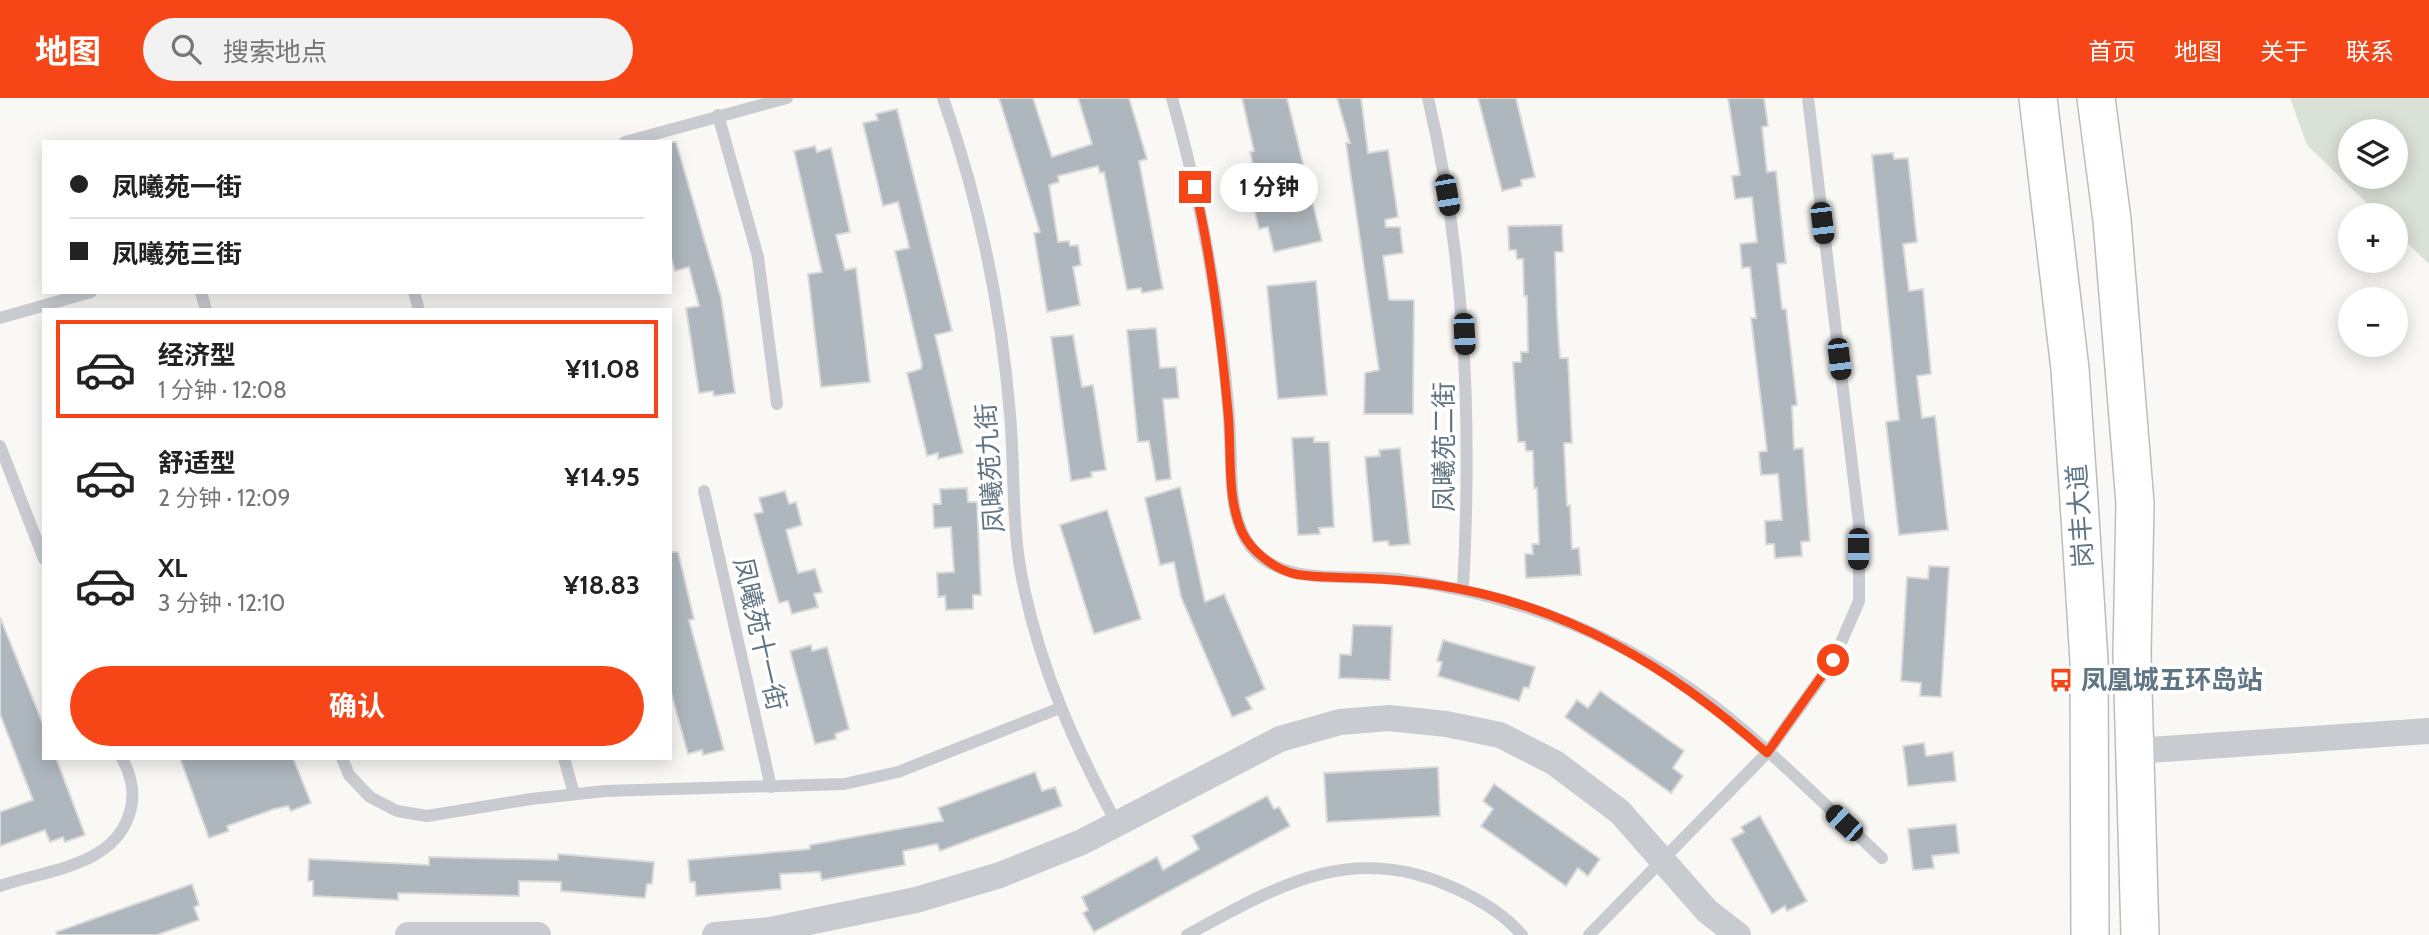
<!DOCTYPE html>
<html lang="zh">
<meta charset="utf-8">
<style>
body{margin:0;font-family:Cabin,"Noto Sans SC",sans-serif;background:#f2f2f2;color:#222;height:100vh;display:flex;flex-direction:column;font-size:26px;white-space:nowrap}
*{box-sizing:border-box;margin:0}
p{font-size:23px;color:#767676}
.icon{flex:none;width:38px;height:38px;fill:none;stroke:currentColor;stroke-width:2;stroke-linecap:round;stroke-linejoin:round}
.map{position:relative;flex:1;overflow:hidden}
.panel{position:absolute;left:42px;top:210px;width:630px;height:452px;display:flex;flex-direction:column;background:#fff;border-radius:0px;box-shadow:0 4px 18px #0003}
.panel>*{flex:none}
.hud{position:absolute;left:42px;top:42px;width:630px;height:154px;border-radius:0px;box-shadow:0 4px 18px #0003;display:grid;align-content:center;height:154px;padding:0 28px;background:#fff}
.buttons{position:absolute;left:2338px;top:21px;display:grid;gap:14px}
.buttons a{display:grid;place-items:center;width:70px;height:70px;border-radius:50%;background:#fff;box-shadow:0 4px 18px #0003;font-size:35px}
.end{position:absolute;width:32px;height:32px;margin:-16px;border:9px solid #f64618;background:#fff;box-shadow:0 0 0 4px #fff}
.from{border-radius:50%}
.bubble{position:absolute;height:49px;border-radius:24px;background:#fff;box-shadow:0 4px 18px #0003;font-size:23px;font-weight:700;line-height:49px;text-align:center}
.car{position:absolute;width:21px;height:42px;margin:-21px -10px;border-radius:9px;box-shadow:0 0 5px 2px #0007;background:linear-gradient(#222 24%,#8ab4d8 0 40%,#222 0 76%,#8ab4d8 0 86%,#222 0)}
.hud b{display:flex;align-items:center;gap:24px;height:66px;font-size:26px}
.hud b+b{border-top:2px solid #e0e0e0}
.hud i{width:18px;height:18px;background:#222}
ul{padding:12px 0 0;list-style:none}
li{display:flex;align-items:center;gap:21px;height:98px;margin:0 14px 10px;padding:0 14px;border:4px solid transparent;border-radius:0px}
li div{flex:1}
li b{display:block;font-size:26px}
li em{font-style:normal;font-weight:700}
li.active{border-color:#f64618}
li>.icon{width:63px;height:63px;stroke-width:1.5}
.action{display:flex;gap:14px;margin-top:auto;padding:14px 28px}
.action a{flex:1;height:80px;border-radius:42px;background:#f64618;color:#fff;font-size:28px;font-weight:700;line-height:80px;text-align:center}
header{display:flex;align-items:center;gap:42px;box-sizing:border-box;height:98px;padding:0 35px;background:#f64618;color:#fff}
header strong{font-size:33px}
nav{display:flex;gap:38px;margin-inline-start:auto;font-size:24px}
.search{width:490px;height:63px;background:#f2f2f2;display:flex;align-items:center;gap:18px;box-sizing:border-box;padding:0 24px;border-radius:38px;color:#767676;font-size:26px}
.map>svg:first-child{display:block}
.green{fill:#dae1d6;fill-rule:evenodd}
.building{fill:#aeb7be;stroke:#dadad8;stroke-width:2}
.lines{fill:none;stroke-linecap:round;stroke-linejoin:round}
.secondary-casing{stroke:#b7bec3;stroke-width:40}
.lane{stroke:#c8ccd0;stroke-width:12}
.street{stroke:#c8ccd0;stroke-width:26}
.secondary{stroke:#fff;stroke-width:37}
.route{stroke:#f64618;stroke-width:9}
.labels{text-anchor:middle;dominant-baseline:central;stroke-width:7;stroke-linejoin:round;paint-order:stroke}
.street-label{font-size:26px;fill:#607584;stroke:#fff}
.poi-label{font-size:26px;font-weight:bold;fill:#607584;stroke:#fff;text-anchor:start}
</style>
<header>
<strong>地图</strong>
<div class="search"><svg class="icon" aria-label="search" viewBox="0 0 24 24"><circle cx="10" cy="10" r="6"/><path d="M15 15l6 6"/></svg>搜索地点</div>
<nav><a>首页</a><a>地图</a><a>关于</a><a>联系</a></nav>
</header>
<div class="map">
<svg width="2429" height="837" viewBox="0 0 2429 837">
<rect width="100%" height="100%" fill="#f9f8f5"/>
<!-- green -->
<path class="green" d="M2290,0H2429V166L2396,134V117H2379L2307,47ZM2350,33H2396V79H2350Z"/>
<!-- building -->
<g class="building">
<path d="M999,0H1033L1052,59L1092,46L1078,0H1129L1147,61L1139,63L1163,191L1142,195L1141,190L1127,192L1104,74L1100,75L1098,68L1058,78L1059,84L1049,87L1058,144L1069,143L1070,148L1078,147L1081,167L1073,169L1080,207L1047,214L1034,135L1040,134Z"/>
<path d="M1242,0H1287L1322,143L1274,154L1268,129L1259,131L1247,81L1256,79L1250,54L1254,53Z"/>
<path d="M1337,0H1361L1368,55L1388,52L1398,119L1385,122L1386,129H1400L1403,155L1383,158L1389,202H1414L1413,316H1364L1365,275L1379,272L1346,45H1350Z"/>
<path d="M1478,0H1516L1535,79L1521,82L1522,88L1502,93Z"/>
<path d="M1728,0H1764L1768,28L1762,29L1767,74L1776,73L1786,165L1777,166L1782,211H1786L1797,307L1792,308L1794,351L1803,350L1810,443L1801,444L1802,458L1775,460L1774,446H1766L1765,423L1782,422L1778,376L1761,377L1759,354L1767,353L1751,220H1756L1750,169L1742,170L1740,146L1757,144L1752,99L1735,101L1732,78L1740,77Z"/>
<path d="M897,11L952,233L935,237L963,355L938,361V355L927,358L907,275L921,271L922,266L895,153L909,150L908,144L898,104L883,108L863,25L878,22L876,16Z"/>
<path d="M670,44H676L721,199L735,295L714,298L713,293L699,295L686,210L699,208L689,169L675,173L670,157Z"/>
<path d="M815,48L817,54L831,50L850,134L836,137L845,172L856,170L870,284L821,289L808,176L822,174L794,53Z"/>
<path d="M1893,55L1894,61L1908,60L1917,144L1903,146L1909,193L1923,191L1931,276L1917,278L1922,320L1935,318L1948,432L1899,437L1886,324L1899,322L1872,57Z"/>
<path d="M1562,127L1563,154H1555L1557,217L1560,260H1568L1572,345H1564L1567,408L1570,407L1572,451L1579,450L1581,477L1526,480L1525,456H1533L1532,446H1539L1537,390H1534L1533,353H1526L1525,344H1518L1513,264H1521V254H1528L1527,198H1524L1523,161H1517L1516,152H1509L1508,128Z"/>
<path d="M1316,183L1327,297L1278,301L1267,188Z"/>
<path d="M1156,230L1160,270L1176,269L1179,300L1163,301L1171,381L1156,383L1149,343L1138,344L1127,232Z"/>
<path d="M1073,237L1082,289L1093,287L1106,372L1091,374L1092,379L1071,383L1051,239Z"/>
<path d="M1314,339V344H1329L1334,429L1319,430L1320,436L1298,437L1292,340Z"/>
<path d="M1400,350L1410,446L1389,448L1388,443L1373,444L1365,359L1380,358L1379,352Z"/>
<path d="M1180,389L1205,504L1224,496L1265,591L1246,600L1252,611L1232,619L1181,499L1174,464L1160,467L1145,400Z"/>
<path d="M967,390L968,404H977L981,497H973V511L946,512L945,498L938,499L937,475L954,474L951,429L934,430L933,406H941L940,391Z"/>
<path d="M785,393L789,406L796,404L802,427L786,432L798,475L815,471L822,494L814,496L818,509L792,516L788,503L779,505L754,416L763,414L759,400Z"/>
<path d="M1107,412L1141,521L1094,536L1060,427Z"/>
<path d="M670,454H678L694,521L689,522L724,652L703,657L702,652L688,656L670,591Z"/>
<path d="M1929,468L1949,469L1941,599L1920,598L1921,585L1901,583L1907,479L1928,481Z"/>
<path d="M0,519L44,629V660H56L85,737L65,744L63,739L50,744L45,732L0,748V714L33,702L0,616Z"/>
<path d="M1353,527L1392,528L1390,582L1339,580L1340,556L1351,557Z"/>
<path d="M1443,542L1535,569L1529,590L1524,589L1519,603L1438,578L1442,564L1437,563Z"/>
<path d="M811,547L812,553L827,549L849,631L835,636L836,641L815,646L790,553Z"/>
<path d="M1600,593L1684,653L1673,670L1683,678L1671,695L1565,619L1577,602L1588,610Z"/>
<path d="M1924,645L1926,658L1953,654L1956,683L1908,688L1903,648Z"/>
<path d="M180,660H293L311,705L291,713L288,708L274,711L227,728L229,733L209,740Z"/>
<path d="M1438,669L1440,718L1327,724L1324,675Z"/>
<path d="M1035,674L1042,693L1055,689L1062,708L940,753L937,746L903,753L905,767L822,782L820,774L780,776L781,791L696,798L695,784H690L688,762L810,751V747L943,723L938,710Z"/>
<path d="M1494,686L1600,761L1588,778L1578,770L1566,788L1481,728L1493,711L1483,703Z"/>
<path d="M1267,698L1274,711L1279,709L1290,728L1094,834L1083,815L1088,812L1082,799L1157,759L1163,772L1199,751L1192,738Z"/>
<path d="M1760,718L1807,803L1787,813L1785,808L1772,816L1731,741L1744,734L1741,729Z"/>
<path d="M1956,726L1959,755L1932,758L1934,770L1913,772L1908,731Z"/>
<path d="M558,756L654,764L652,786H647L645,800L561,793V784L519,783V798L398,795V802L313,798V783H308L309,761L429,767V759L558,762Z"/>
<path d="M192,786L199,807L194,809L199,822L157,837H57L56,834Z"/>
</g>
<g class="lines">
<!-- secondary casing -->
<g class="secondary-casing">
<g id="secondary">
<path d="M2038,0L2070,271L2079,403L2089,563L2090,837"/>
<path d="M2096,0L2112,122L2135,405L2132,556L2140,837"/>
</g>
</g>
<!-- lane -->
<g class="lane">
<path d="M943,0C979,102 1001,208 1010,316C1015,374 1011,432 1024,490C1042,575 1076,650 1117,726"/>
<path d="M1172,0C1196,84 1213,170 1223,257C1226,284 1229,312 1230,340C1232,371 1229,405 1242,434C1268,493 1347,475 1398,481C1513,496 1622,537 1714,608C1773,654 1827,709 1882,760"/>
<path d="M1428,0C1466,161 1472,326 1463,491"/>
<path d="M718,17L758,159L777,306"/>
<path d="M625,44L787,0"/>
<path d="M201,194L206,212"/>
<path d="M414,194L419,212"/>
<path d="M0,220L91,194"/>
<path d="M0,348L44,461"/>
<path d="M704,393L771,689"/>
<path d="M342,660L349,677L370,699L397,713L427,718L531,701L605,693L844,686L898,674L1060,610"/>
<path d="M564,660L574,696"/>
<path d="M0,788C45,772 112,769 129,717C136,697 132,679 122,660"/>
<path d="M1187,837C1276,789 1349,743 1452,789C1477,800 1504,816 1522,837"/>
<path d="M1589,837L1767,655L1833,563L1859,503V425L1808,0"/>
</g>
<!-- street -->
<g class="street">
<path d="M2135,653L2429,633"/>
<path d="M408,837H538"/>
<path d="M715,837L770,832L916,802L1000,777L1082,744L1280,641L1340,624L1389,620L1446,626L1500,637L1555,665L1620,714L1707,813L1738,837"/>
</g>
<!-- secondary -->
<use href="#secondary" class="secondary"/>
</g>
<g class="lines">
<!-- route -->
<path class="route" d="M1195,89C1212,163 1221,238 1228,314C1232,353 1226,398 1242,434C1251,453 1274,471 1295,476C1315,480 1338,479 1358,480C1385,481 1411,483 1437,487C1566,506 1671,570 1767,655L1833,562"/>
</g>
<!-- icons -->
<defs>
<g id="bus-bare" transform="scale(1.89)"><path d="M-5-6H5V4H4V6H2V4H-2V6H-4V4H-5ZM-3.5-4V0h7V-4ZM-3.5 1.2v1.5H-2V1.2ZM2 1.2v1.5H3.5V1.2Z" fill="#f64618" stroke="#fff" stroke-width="2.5" paint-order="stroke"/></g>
</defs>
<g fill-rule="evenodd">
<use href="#bus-bare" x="2061" y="582"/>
</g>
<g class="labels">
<!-- street labels -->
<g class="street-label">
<text transform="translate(1444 349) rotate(-90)">凤曦苑二街</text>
<text transform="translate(990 370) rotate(-94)">凤曦苑九街</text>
<text transform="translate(2080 418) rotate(-94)">岗丰大道</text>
<text transform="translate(760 536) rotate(77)">凤曦苑十一街</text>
</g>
<!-- poi labels -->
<g class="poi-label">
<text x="2081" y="582">凤凰城五环岛站</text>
</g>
</g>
</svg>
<div class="buttons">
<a><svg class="icon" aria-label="layers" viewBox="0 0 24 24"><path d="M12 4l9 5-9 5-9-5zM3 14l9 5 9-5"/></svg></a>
<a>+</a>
<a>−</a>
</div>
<i class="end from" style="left:1833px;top:562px"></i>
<i class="end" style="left:1195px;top:89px"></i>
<div class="bubble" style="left:1220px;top:65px;width:98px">1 分钟</div>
<i class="car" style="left:1447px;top:97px;rotate:170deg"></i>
<i class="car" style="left:1822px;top:125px;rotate:173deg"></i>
<i class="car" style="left:1464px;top:236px;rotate:177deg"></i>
<i class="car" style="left:1839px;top:261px;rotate:173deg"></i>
<i class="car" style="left:1858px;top:451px;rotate:180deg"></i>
<i class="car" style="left:1844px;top:725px;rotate:313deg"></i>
<div class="hud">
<b><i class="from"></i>凤曦苑一街</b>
<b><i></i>凤曦苑三街</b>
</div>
<section class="panel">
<ul>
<li class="active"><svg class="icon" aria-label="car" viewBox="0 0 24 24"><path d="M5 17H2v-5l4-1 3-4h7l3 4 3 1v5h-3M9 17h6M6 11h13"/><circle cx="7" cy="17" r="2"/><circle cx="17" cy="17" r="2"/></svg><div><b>经济型</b><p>1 分钟 · 12:08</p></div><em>¥11.08</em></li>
<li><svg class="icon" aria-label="car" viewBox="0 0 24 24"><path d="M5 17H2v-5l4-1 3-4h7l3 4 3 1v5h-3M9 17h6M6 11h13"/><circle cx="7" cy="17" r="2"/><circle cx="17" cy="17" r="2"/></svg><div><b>舒适型</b><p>2 分钟 · 12:09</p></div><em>¥14.95</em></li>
<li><svg class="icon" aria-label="car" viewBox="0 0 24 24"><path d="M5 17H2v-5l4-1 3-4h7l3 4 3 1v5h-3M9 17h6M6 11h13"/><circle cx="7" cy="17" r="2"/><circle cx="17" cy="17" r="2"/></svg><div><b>XL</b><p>3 分钟 · 12:10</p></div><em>¥18.83</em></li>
</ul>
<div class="action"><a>确认</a></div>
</section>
</div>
